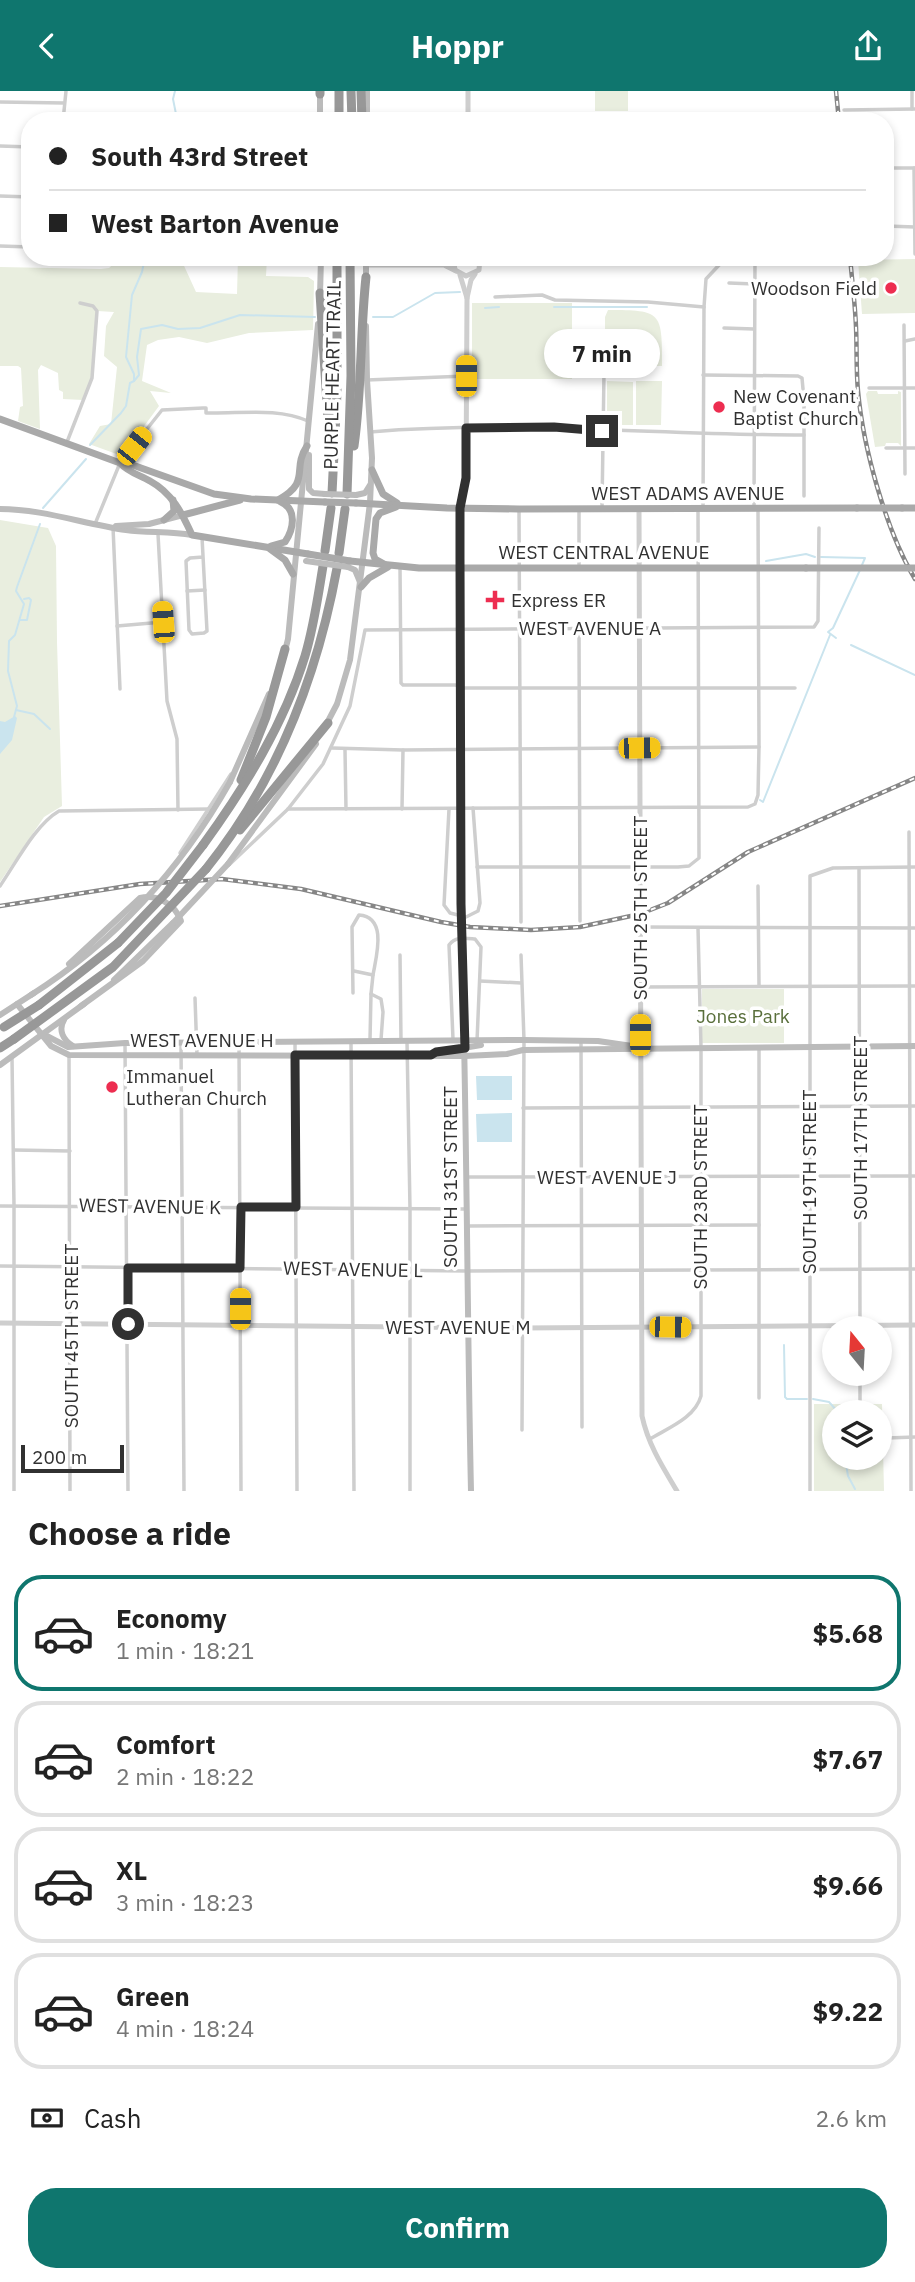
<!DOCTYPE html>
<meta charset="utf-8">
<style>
body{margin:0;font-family:"IBM Plex Sans",sans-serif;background:#f6f6f6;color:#222;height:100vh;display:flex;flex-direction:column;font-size:26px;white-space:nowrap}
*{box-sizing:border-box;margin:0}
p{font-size:23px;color:#767676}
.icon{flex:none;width:38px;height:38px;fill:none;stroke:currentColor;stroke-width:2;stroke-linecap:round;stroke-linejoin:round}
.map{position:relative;height:1400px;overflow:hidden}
.drawer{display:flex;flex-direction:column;background:#fff;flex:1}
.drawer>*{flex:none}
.banner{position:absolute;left:21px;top:21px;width:873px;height:154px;border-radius:28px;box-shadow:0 4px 10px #0003;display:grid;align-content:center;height:154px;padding:0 28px;background:#fff}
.needle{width:46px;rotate:342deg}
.buttons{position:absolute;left:822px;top:1225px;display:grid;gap:14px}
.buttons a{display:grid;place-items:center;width:70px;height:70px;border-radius:50%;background:#fff;box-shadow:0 4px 10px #0003;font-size:35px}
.scale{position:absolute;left:21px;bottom:18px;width:103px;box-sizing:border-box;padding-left:7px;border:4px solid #313131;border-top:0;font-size:19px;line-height:24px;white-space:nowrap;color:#313131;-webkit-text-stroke:5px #fff;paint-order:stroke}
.end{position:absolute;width:32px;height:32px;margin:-16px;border:9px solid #313131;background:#fff;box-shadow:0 0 0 4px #fff}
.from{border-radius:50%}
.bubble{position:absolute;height:49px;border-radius:24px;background:#fff;box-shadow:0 4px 10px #0003;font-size:23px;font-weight:700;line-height:49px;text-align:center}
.car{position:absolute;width:21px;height:42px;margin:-21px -10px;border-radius:9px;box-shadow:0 0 5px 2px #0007;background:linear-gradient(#f5c518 24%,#345 0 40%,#f5c518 0 76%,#345 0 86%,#f5c518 0)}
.banner b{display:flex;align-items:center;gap:24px;height:66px;font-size:26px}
.banner b+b{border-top:2px solid #e0e0e0}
.banner i{width:18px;height:18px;background:#222}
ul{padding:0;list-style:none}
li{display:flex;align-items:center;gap:21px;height:116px;margin:0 14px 10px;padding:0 14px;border:4px solid #e0e0e0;border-radius:28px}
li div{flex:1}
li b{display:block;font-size:26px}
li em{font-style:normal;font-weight:700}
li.current{border-color:#0f766e}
li>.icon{width:63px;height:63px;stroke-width:1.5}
h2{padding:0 28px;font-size:32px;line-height:84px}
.pay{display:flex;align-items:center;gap:18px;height:77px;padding:0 28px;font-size:26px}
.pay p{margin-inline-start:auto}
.action{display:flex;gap:14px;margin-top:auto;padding:14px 28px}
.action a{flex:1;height:80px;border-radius:28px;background:#0f766e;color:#fff;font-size:28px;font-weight:700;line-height:80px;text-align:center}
header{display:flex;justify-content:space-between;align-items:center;height:91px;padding:0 28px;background:#0f766e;color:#fff;font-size:32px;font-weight:700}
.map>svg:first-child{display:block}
.green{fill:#e9eedf;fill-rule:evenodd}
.water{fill:#cae4ee}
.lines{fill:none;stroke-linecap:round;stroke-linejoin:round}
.stream{stroke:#cae4ee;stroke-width:2}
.minor{stroke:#cecece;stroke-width:3.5}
.tertiary{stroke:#cecece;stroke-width:5}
.secondary{stroke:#bbb;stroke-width:6}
.primary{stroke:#a9a9a9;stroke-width:7}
.motorway{stroke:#989898;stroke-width:9}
.rail-casing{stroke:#868686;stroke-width:4.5}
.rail{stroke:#fff;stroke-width:2;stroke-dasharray:5;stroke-linecap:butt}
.secondary-bridge{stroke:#bbb;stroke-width:6}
.primary-bridge{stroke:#a9a9a9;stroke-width:7}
.motorway-bridge{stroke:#989898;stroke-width:9}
.route{stroke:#313131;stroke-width:9}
.poi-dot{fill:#ed2d50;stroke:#fff;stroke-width:2.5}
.labels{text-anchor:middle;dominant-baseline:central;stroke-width:7;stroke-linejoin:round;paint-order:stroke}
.poi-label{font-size:19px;fill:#313131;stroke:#fff;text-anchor:start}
.street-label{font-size:19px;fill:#313131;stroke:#fff}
.park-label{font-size:19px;fill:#596f3b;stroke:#fff}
</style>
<header><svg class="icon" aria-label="back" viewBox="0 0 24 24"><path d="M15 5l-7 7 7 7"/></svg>Hoppr<svg class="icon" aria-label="share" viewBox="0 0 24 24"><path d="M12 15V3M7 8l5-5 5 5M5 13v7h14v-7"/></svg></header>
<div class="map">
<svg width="915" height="1400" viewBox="0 0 915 1400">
<rect width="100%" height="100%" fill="#fff"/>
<!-- green -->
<g class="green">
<rect x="595" y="0" width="33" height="20"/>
<path d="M121,166H180L196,201L237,203L238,166H267L266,185L308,186L314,190L313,239L249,242L207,252L179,246L158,249L147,254L142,290L171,302L150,300L159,315L122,365L89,353L100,335L111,333L117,276L104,265L106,235L114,221L97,220L92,287L83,309L63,308V301L59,299L58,282L41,274L38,279L40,338L18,330L20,316L23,315L21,277L18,275H0V176L101,178L109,177Z"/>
<path d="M915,168V222L862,223L858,169Z"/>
<rect x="472" y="212" width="100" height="76"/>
<path d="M608,219C662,219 662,221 662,275H609L605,270V226Z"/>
<path d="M607,290L633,291V334H607Z"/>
<path d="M636,290H662L661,334H636Z"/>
<path d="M868,300H877L878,303H898V300L901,301V355L898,352H886L885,355L875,356L866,303Z"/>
<path d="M0,429L48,437L56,455L57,551L62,715L44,726L0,791Z"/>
<rect x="702" y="898" width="82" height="54"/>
<path d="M814,1313H882L884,1400H814ZM835,1321H880V1367H835Z"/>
</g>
<!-- water -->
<g class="water">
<path d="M15,625L17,627L12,649L0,663V630L5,631Z"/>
<path d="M476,985H512V1009H477Z"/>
<path d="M512,1022V1051H477L476,1023Z"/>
</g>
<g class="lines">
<!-- stream -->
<g class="stream">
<path d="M175,0L173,8L176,23"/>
<path d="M177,29V30"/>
<path d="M554,216H647"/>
<path d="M485,217L499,216"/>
<path d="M373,226H393L435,202L460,201"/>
<path d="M134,290L139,284L137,266L141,238L162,234L178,238L200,237L240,224L315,226"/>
<path d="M90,354L121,322L126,315L130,292L134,290V283L126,266L132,204L142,181L145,166"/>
<path d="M43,417L86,368"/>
<path d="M821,466L865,467L862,474"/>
<path d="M766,470L806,463L815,466"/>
<path d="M20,529H27L31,509L29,507L24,508"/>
<path d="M836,547L828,541L833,537L860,479"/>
<path d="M851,554L915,584"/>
<path d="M16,619L34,623L50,638"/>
<path d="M14,626L17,615L8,580L9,550L15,544L24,513L16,500L17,496L40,433"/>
<path d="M760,709L763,711L830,544"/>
<path d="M784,1254L785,1306L787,1308H807"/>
<path d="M813,1308L829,1311L838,1321"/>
<path d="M845,1367L848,1385L855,1398"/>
</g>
<!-- minor -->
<g class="minor">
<path d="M912,0V18"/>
<path d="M0,11L64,12"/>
<path d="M844,19L915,18"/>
<path d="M469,27L690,30"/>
<path d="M218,29V30"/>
<path d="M63,30L66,0"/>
<path d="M0,55L30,56"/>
<path d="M886,77H915"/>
<path d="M914,77L915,163"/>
<path d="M0,105L30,106"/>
<path d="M886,135L915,136"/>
<path d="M0,155L30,156"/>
<path d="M25,156L26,106"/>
<path d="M729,192L754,193"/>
<path d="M495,206L542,204L555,209L648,211L704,216"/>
<path d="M904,234L905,383"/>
<path d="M724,237L754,238"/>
<path d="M905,250L915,248"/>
<path d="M703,284L798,285L802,287L804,309V405"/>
<path d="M367,289L466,285"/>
<path d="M869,297H915"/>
<path d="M370,341C514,329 659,344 804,344"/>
<path d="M67,351L92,287L97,220L93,215L80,212"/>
<path d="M886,357H915"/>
<path d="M754,416L755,166"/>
<path d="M602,417L604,281"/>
<path d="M703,417L704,216L706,188L720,173L721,166"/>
<path d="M519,420L521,831"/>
<path d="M579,420V475"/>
<path d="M95,433L120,372L162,319L203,317H206V322C240,323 277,316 308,330"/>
<path d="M113,436L120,598"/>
<path d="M158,443L167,610L177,648L178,719"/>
<path d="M202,446L207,540L204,542L192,543L189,539L186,470L190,467L203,466"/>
<path d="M400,476L401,592L403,594H456L460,597H795"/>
<path d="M187,500L205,499"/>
<path d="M117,535L163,531"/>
<path d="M579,538L580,830"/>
<path d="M332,657L403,659L759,656"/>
<path d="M345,659L346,718"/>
<path d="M288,718L748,716L755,713L758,704L759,656L758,418"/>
<path d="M402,718L403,659"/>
<path d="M449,718L444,814L450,822L466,826L478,820L480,812L473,717"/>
<path d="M909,741L911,1400"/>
<path d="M180,762L231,683"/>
<path d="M230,773L288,718L323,673L350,615L365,539L814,536L818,530L819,437"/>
<path d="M477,776H678L689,775L699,767L698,418"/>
<path d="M859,777L860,1237"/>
<path d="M0,795C16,772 35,734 59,720L209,718"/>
<path d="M758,795L759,895"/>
<path d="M641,836L915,837"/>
<path d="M400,864L401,950"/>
<path d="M521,864L524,949L522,1339"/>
<path d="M354,880L373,884L371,903L381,908L383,921L381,949"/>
<path d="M480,890L521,892"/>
<path d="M641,896L915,895"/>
<path d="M353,902L352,836L359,824C388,826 376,866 373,884"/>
<path d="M195,907L197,964"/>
<path d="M453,948L449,854C455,845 465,847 475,848L481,856L477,950"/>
<path d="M370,949L371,903"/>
<path d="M407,950L410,1118V1400"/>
<path d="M581,950L582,1336"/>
<path d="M239,951L241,1400"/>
<path d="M295,951L297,1400"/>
<path d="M351,951L354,1400"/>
<path d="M125,952L128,1400"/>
<path d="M181,952L184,1400"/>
<path d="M759,958V1307"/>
<path d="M69,964L70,1400"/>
<path d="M12,966L14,1115V1400"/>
<path d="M523,1017L915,1015"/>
<path d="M14,1059L70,1060"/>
<path d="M467,1086L915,1085"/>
<path d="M0,1115L465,1118"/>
<path d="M468,1135L759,1134"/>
<path d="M0,1175L467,1180L915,1178"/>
<path d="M860,1283V1311"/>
<path d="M887,1347L915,1346"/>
<path d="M650,1348C668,1337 695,1327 701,1305V956L698,837"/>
<path d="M810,1400V785L833,777L915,776"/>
</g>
<!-- tertiary -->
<g class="tertiary">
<path d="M468,30V0"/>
<path d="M453,166L455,179L466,185L479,179L480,166"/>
<path d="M366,167L451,166"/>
<path d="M366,174H444L456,180"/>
<path d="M460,184L467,207"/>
<path d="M460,417L466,387L467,207L471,189L475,183"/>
<path d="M639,418L642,1325C648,1353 662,1375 677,1400"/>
<path d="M0,1232L523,1237L915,1234"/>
</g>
<!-- secondary -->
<g class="secondary">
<path d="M320,0V30"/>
<path d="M367,30V0"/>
<path d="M366,189V166"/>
<path d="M320,205L321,166"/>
<path d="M309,364V398L313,402L325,403"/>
<path d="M356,404L365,402L370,394"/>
<path d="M460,417L461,813"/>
<path d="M0,418C42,418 84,433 126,439C148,442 170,440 192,444"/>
<path d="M116,435L149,433L183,424"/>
<path d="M348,476L355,479L360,491"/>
<path d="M285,560L288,548L318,233"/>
<path d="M326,634L337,613L350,569L370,412L372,367L367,289L366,235"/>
<path d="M230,691L269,603"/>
<path d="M228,773L316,653"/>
<path d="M462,860C467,1040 467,1220 471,1400"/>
<path d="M69,873L140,807C157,803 175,813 181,830L143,870L81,915"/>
<path d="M114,889L173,832"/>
<path d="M17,913L51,955L69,964L465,965L507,963L523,959L915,955"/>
<path d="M0,924L34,902"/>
<path d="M64,929C58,939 63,949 73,955"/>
<path d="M43,943L68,956L125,952L524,949L598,950L632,955"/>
<path d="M440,961L481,954"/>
<path d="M0,974L84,913"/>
</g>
<!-- primary -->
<g class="primary">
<path d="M0,328L120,372H127L214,403L251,408L325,411"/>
<path d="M120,372C129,382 140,384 150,390C172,402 182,422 192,444L308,463"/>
<path d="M372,379L383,403L397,412"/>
<path d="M278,409C312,390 291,379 307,355"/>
<path d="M356,412L447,417L519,418L857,417"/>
<path d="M902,417H915"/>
<path d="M183,424L240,409"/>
<path d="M164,429L174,420L173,409"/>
<path d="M271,455L285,451C294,438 297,418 281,411"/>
<path d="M270,458L285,469L293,483"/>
<path d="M350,470L419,477H806"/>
<path d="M384,473L375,468L373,462L376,428L380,422L396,416"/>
<path d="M361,496L369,487L388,476"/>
</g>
<!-- motorway -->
<g class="motorway">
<path d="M339,0V30"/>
<path d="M351,0L352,30"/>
<path d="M361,0L362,30"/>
<path d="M320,3V0"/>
<path d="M320,202L330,361"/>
<path d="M354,355C362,299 360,242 366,186"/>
<path d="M332,402L337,302V166"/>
<path d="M347,403L351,285L350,166"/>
<path d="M325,460L331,417"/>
<path d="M339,462L345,418"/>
<path d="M241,689L266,626L285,558"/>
<path d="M240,739L328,632"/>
<path d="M203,754C245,696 284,633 305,565C314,535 318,505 323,475"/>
<path d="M206,778C276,691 317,586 337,477"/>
<path d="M39,914L118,852"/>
<path d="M0,957L14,948"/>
</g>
<!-- rail casing -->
<g class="rail-casing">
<g id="rail">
<path d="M836,0L839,30"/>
<path d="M850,166C852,189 855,212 856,236C857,257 856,279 858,300C863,356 886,440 915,488"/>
<path d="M0,815L140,793L222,788L301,798L441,831L470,836L531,839L580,836L640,823L668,812L748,761L915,687"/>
</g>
</g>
<!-- rail -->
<use href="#rail" class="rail"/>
<!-- secondary-bridge -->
<g class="secondary-bridge">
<path d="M325,403L356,404"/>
<path d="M306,470L348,476"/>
<path d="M461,813L462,860"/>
<path d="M173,832L228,773"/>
<path d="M31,904C116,850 181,778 230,691"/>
</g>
<!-- primary-bridge -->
<g class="primary-bridge">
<path d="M325,411L356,412"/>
<path d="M857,417H902"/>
<path d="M308,463L350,470"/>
<path d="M806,477H915"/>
</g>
<!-- motorway-bridge -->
<g class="motorway-bridge">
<path d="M118,852L166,802L203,754"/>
<path d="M4,936L39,914"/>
<path d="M14,948L113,876L206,778"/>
</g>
</g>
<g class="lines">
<!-- route -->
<path class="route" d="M128,1233V1177H240L241,1116H296L295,964H431L436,961L465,957L461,813L460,468V417L466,387V337L554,336L602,340"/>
</g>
<!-- markers -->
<g class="poi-dot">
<circle cx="891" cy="197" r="7"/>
<circle cx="719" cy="316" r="7"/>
<path d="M491.5 498.5h7v7h7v7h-7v7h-7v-7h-7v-7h7z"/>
<circle cx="112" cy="996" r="7"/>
</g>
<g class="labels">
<!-- poi labels -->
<g class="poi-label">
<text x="877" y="197" text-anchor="end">Woodson Field</text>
<text x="733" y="305">New Covenant<tspan x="733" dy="22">Baptist Church</tspan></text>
<text x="511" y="509">Express ER</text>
<text x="126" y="985">Immanuel<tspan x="126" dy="22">Lutheran Church</tspan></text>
</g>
<!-- street labels -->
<g class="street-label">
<text transform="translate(332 284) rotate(-89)">PURPLE HEART TRAIL</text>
<text x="688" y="402">WEST ADAMS AVENUE</text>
<text x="604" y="461">WEST CENTRAL AVENUE</text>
<text x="590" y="537">WEST AVENUE A</text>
<text transform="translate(640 817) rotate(-90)">SOUTH 25TH STREET</text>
<text x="202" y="949">WEST AVENUE H</text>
<text transform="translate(860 1037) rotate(-90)">SOUTH 17TH STREET</text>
<text transform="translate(450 1086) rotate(-90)">SOUTH 31ST STREET</text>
<text x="607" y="1086">WEST AVENUE J</text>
<text transform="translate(809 1091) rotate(-90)">SOUTH 19TH STREET</text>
<text transform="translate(700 1106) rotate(-90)">SOUTH 23RD STREET</text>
<text transform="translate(150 1115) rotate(1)">WEST AVENUE K</text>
<text transform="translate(353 1178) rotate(1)">WEST AVENUE L</text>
<text x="458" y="1236">WEST AVENUE M</text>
<text transform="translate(71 1245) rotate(-90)">SOUTH 45TH STREET</text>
</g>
<!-- park labels -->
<g class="park-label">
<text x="743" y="925">Jones Park</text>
</g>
</g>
</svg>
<div class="buttons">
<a><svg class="needle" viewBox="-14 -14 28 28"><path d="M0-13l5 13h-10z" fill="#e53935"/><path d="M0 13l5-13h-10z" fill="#767676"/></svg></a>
<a><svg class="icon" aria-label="layers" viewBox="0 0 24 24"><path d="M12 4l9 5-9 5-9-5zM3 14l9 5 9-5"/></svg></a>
</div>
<div class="scale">200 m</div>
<i class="end from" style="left:128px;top:1233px"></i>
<i class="end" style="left:602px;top:340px"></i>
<div class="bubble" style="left:544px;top:238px;width:116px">7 min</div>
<i class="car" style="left:466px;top:285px;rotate:0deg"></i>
<i class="car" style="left:134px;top:355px;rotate:38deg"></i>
<i class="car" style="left:163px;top:531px;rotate:356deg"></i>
<i class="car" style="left:639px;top:657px;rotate:89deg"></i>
<i class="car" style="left:640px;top:944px;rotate:0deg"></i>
<i class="car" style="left:240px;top:1218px;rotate:0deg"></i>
<i class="car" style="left:670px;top:1236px;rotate:91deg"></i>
<div class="banner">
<b><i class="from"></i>South 43rd Street</b>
<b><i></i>West Barton Avenue</b>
</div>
</div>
<section class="drawer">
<h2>Choose a ride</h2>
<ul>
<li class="current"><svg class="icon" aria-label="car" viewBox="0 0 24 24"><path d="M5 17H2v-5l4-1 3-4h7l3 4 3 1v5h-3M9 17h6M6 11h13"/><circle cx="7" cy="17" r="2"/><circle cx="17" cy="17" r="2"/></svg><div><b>Economy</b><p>1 min · 18:21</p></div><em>$5.68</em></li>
<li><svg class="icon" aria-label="car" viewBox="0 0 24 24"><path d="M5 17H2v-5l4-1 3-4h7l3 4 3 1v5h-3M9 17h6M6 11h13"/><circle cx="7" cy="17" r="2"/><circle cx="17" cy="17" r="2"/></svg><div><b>Comfort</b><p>2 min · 18:22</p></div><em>$7.67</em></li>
<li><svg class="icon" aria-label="car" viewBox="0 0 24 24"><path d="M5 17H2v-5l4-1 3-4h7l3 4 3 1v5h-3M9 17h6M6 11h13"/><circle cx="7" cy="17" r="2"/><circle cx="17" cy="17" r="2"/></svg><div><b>XL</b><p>3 min · 18:23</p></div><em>$9.66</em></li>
<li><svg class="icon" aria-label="car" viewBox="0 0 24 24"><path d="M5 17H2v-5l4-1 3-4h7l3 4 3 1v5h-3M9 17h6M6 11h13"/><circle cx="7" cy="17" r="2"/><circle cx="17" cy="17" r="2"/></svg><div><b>Green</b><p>4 min · 18:24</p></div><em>$9.22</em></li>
</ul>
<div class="pay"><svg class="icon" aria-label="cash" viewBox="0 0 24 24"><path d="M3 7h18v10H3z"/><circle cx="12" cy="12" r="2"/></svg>Cash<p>2.6 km</p></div>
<div class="action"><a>Confirm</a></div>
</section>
